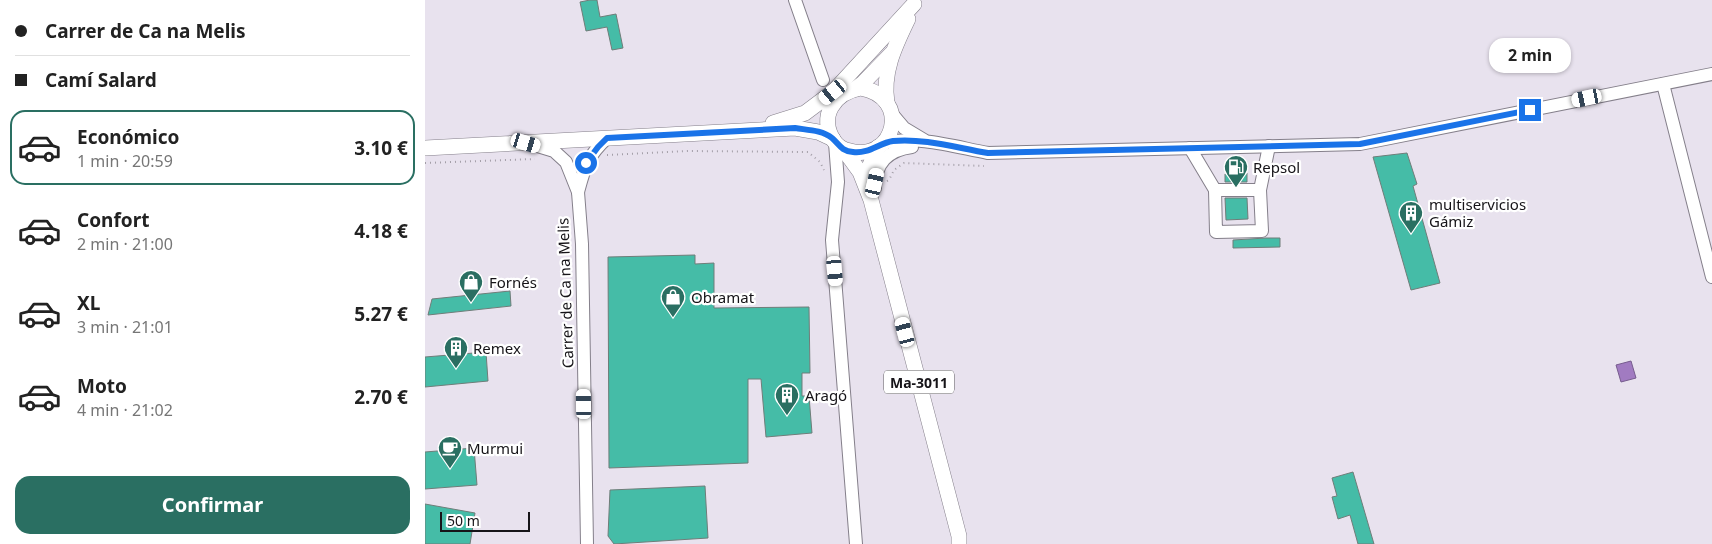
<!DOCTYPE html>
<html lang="es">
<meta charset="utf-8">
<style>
body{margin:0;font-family:"Noto Sans",sans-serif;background:#f2f2f2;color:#222;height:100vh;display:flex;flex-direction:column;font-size:19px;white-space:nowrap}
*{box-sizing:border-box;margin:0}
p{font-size:16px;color:#767676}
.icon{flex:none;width:28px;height:28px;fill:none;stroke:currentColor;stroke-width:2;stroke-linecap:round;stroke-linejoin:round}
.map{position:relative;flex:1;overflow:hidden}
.details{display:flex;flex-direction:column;background:#fff;width:425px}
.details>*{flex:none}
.top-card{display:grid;align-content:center;height:110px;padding:0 15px;background:#fff}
.scale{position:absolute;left:15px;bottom:12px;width:90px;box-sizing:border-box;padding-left:5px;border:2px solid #161418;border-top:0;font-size:14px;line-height:18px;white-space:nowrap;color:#161418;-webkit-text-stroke:4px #fff;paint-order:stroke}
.end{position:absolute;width:22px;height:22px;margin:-11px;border:6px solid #1a73e8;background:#fff;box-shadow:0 0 0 2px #fff}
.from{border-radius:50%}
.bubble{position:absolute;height:35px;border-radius:15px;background:#fff;box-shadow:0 1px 4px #0004;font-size:16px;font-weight:700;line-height:35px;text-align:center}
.car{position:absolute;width:15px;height:30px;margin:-15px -8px;border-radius:6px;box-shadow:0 0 4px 1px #0007;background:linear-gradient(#fff 24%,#345 0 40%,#fff 0 76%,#345 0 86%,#fff 0)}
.top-card b{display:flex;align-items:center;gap:18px;height:48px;font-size:19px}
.top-card b+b{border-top:1px solid #e0e0e0}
.top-card i{width:12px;height:12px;background:#222}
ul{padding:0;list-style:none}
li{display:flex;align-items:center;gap:15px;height:75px;margin:0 10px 8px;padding:0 5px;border:2px solid transparent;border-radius:15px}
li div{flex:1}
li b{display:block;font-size:19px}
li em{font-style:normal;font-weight:700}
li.active{border-color:#2a6f62}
li>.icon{width:45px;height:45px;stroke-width:1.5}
.cta{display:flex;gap:10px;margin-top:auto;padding:10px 15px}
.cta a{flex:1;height:58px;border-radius:15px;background:#2a6f62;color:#fff;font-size:20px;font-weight:700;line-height:58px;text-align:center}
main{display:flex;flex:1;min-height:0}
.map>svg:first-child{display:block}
.water{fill:#a17bc1;stroke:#775c8e}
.building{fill:#45bca7;stroke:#6f7d79}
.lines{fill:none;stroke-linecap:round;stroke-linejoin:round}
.minor-casing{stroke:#847f8a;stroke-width:14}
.major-casing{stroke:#847f8a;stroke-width:16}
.path{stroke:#a39ea7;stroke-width:2;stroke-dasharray:1 4;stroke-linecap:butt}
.minor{stroke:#fff;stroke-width:12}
.major{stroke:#fff;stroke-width:15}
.route{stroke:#1a73e8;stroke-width:6}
.labels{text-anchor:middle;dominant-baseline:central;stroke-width:4.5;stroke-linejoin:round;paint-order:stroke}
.shield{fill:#fff;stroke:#5c5a5d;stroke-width:1}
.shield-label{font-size:14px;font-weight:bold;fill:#161418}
.poi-label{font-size:15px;fill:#161418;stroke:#fff;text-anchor:start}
.street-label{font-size:15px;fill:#161418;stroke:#fff}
</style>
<main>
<section class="details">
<div class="top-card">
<b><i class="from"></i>Carrer de Ca na Melis</b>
<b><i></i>Camí Salard</b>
</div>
<ul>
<li class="active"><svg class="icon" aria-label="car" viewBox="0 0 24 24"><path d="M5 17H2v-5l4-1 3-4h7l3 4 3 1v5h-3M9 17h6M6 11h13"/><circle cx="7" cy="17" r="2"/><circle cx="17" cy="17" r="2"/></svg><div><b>Económico</b><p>1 min · 20:59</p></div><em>3.10 €</em></li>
<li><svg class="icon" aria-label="car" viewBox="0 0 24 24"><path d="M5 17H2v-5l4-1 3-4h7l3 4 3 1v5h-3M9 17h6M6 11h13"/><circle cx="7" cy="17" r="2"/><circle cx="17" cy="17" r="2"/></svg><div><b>Confort</b><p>2 min · 21:00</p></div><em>4.18 €</em></li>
<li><svg class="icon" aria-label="car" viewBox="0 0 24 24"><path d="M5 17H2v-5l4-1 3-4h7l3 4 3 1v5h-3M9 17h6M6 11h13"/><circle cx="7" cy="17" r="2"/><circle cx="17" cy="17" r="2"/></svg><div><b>XL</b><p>3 min · 21:01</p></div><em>5.27 €</em></li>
<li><svg class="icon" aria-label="car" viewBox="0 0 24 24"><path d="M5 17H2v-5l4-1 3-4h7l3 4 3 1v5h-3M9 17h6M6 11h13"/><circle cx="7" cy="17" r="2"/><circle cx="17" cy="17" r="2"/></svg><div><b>Moto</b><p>4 min · 21:02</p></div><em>2.70 €</em></li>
</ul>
<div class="cta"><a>Confirmar</a></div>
</section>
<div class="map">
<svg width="1287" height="544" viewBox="0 0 1287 544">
<rect width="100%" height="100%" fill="#e8e2ee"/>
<!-- water -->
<path class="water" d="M1206,361L1211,378L1196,382L1191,365Z"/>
<!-- building -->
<g class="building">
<path d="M165,0H172L175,17L191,14L198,48L187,50L182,27L161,31L155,2Z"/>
<path d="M982,153L992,184L988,186L1015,283L986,290L948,157Z"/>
<path d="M822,173V182H800V174Z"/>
<path d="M800,198H822L823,219L801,220Z"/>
<path d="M841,238H855V247L808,248V240Z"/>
<path d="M270,255V264L289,263V308L384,307L385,373H377V396H384L387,433L341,437L336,379H323V463L184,468L183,257Z"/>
<path d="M85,291L86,306L3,315L7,299Z"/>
<path d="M61,352L63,381L0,387V357Z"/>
<path d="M49,448L52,485L0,489V452Z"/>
<path d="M928,472L949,544H933L925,515L913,519L907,497L912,496L907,478Z"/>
<path d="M280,486L283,538L189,544L183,536L185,490Z"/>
<path d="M0,504L50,513L45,544H0Z"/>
</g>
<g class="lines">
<!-- minor casing -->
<g class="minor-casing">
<g id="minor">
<path d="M370,0L398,80"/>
<path d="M1238,84L1287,277"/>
<path d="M468,115L479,128L499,140"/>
<path d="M410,143L413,182L407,240L431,544"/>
<path d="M459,143C492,135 530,147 563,153L935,144L1287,74"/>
<path d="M106,144L129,151L141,162L153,192L157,244L162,544"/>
<path d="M765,148L790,190H835L844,146"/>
<path d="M450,188C450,163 463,150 487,147"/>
<path d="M790,190L791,232L837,231L835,190"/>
<path d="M153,192C160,166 162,157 182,138"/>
</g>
</g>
<!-- major casing -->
<g class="major-casing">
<g id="major">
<path d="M436,88C487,97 470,163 425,151C419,150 413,147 409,141C393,116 409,93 436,88Z"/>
<path d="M430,89L438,83L466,54"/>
<path d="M462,103C457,72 470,46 483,19"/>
<path d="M348,123L380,113L408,92L489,4"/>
<path d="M0,148L370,128L393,132L408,139"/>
<path d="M419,150L435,172L446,200L534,536V544"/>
<path d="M445,188V165L453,147"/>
</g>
</g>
<!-- path -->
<g class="path">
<path d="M182,155L262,151L383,152L395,162L399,170"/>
<path d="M0,163L110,159"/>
<path d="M462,181L464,180L469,170L479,163L559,166"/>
</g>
<!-- minor -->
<use href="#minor" class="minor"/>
<!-- major -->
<use href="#major" class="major"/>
</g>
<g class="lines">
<!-- route -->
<path class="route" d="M161,163L173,147L182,138L370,128C382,130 397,130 407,138C414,144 416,151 428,152C444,154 454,143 468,141C499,138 532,148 563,153L935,144L1105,110"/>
</g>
<!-- icons -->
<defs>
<g id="fuel-pin" transform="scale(1.25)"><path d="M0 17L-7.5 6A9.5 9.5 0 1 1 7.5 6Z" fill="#2a6f62" stroke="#fff"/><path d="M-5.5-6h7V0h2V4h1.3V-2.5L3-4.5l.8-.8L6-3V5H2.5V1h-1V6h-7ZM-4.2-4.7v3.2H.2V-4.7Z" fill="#fff"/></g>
<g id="building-pin" transform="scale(1.25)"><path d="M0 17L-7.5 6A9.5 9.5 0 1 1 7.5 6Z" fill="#2a6f62" stroke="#fff"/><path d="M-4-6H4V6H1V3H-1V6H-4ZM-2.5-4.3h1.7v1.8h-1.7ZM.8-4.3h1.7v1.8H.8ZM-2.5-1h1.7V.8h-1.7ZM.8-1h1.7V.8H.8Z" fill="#fff"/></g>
<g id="shop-pin" transform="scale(1.25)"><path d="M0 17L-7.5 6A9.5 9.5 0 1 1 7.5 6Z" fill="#2a6f62" stroke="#fff"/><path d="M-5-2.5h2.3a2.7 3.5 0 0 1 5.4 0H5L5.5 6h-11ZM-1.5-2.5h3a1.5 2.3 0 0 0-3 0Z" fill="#fff"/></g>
<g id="cafe-pin" transform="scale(1.25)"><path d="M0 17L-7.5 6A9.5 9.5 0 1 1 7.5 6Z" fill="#2a6f62" stroke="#fff"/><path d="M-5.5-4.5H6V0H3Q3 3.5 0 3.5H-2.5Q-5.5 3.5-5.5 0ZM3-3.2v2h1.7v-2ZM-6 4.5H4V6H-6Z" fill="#fff"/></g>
</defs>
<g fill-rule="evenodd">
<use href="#fuel-pin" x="811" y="167"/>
<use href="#building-pin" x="986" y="213"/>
<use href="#shop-pin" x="46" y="282"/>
<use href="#shop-pin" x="248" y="297"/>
<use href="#building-pin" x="31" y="348"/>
<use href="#building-pin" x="362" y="395"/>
<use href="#cafe-pin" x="25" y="448"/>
</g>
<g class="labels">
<!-- shield labels -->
<rect class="shield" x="459" y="370.5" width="70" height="23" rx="4"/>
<g class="shield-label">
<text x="494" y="382">Ma-3011</text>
</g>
<!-- poi labels -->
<g class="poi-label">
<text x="828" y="167">Repsol</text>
<text x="1004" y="204">multiservicios<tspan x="1004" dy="17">Gámiz</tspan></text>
<text x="64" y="282">Fornés</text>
<text x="266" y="297">Obramat</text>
<text x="48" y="348">Remex</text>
<text x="380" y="395">Aragó</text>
<text x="42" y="448">Murmui</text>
</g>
<!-- street labels -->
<g class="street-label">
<text transform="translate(140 293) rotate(-92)">Carrer de Ca na Melis</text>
</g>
</g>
</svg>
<div class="scale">50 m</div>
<i class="end from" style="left:161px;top:163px"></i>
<i class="end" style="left:1105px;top:110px"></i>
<div class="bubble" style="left:1064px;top:38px;width:82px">2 min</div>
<i class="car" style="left:408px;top:92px;rotate:231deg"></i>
<i class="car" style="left:1162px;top:98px;rotate:258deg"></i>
<i class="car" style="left:101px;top:143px;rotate:107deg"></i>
<i class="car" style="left:450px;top:183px;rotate:13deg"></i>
<i class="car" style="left:410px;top:271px;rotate:175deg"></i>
<i class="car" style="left:480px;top:332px;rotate:345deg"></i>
<i class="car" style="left:159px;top:404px;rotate:359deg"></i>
</div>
</main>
